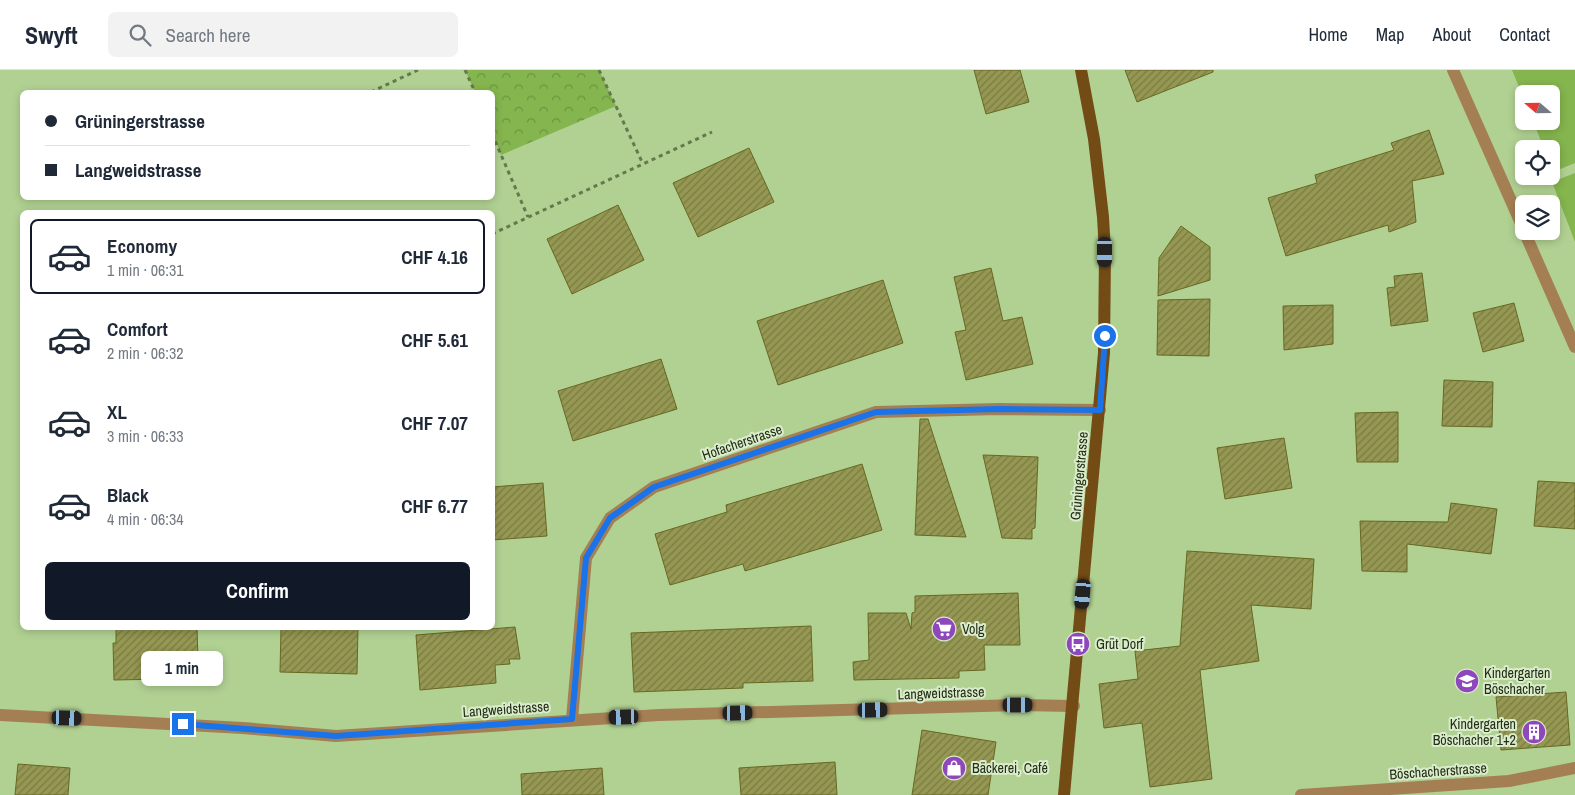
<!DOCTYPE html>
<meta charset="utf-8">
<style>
body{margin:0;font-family:"Archivo Narrow",sans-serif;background:#f2f2f3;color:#1f2937;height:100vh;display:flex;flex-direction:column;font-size:19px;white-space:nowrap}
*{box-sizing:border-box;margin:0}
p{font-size:16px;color:#747a83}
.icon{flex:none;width:28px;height:28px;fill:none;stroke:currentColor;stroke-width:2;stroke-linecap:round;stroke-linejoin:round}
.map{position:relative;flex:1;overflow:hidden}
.panel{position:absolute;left:20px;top:140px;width:475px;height:420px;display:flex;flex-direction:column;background:#fff;border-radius:8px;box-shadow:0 2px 8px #0003}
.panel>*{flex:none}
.guide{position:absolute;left:20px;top:20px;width:475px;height:110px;border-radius:8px;box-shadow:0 2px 8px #0003;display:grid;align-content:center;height:110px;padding:0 25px;background:#fff}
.needle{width:32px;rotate:290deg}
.fabs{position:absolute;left:1515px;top:15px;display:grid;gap:10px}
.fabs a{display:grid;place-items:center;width:45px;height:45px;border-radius:8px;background:#fff;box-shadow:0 2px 8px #0003;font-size:25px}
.end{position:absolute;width:22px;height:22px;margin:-11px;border:6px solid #1a73e8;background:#fff;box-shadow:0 0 0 2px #fff}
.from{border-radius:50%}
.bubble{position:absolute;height:35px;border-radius:8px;background:#fff;box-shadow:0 2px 8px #0003;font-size:16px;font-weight:800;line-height:35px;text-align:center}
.car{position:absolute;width:15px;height:30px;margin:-15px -8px;border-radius:6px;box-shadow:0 0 4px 1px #0007;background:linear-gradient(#222 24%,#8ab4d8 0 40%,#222 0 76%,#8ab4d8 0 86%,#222 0)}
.guide b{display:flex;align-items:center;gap:18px;height:48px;font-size:19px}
.guide b+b{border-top:1px solid #e0e1e3}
.guide i{width:12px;height:12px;background:#1f2937}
ul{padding:9px 0 0;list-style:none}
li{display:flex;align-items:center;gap:15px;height:75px;margin:0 10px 8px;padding:0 15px;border:2px solid transparent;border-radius:8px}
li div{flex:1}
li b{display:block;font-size:19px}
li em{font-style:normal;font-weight:800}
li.current{border-color:#111827}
li>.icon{width:45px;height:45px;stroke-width:1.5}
.cta{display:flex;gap:10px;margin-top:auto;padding:10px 25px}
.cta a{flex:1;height:58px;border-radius:8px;background:#111827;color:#fff;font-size:20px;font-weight:800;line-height:58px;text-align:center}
header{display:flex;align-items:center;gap:30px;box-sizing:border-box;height:70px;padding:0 25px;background:#fff;border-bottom:1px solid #e0e1e3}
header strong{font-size:24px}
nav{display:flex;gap:28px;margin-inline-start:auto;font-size:18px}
.search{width:350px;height:45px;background:#f2f2f3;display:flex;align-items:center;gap:12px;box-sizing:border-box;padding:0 18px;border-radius:8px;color:#747a83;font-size:19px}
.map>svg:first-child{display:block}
.park{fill:url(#park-crowns)}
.pitch{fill:#85b54e}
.building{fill:url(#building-hatch);stroke:#676822}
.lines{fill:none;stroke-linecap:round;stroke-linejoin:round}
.path{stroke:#64794e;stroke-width:3;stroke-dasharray:4 4;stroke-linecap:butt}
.minor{stroke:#a57f54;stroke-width:12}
.major{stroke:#734b15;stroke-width:12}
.route{stroke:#1a73e8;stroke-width:6}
.labels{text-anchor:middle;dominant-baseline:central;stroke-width:4;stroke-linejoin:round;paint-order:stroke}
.street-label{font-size:14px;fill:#222e15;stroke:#dbeccc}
.poi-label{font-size:14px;fill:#222e15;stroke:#dbeccc;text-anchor:start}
</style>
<header>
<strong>Swyft</strong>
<div class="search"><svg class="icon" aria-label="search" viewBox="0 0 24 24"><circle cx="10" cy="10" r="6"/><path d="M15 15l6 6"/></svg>Search here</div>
<nav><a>Home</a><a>Map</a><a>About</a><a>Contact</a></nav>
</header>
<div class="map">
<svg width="1575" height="725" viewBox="0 0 1575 725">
<defs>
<pattern id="park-crowns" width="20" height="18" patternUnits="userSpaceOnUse" patternTransform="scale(1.25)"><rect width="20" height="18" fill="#85b54e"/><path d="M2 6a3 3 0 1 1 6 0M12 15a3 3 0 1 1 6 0" fill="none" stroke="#6c9440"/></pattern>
<pattern id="building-hatch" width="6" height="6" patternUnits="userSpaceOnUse" patternTransform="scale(1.25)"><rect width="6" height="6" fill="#959752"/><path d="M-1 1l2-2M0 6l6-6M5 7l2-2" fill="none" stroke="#797c43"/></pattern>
</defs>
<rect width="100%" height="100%" fill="#b1d192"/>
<!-- park -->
<path class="park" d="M465,0H599L616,36L501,85L493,64L492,22H475Z"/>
<!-- pitch -->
<g class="pitch">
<path d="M1512,0H1575V93L1553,102L1551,79H1544L1533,51H1551V24H1524V29Z"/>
<path d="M1575,103V172L1552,112Z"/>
</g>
<!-- building -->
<g class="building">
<path d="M974,0H1020L1029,32L986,44Z"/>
<path d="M1125,0H1213V2L1137,32Z"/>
<path d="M1429,60L1444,104L1412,111L1416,152L1389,162L1388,155L1286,186L1268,128L1317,113L1315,105L1394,80L1391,73Z"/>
<path d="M749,78L774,132L698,167L673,113Z"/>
<path d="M618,135L644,190L572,224L547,169Z"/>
<path d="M1181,156L1210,177V210L1158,226L1159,188Z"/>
<path d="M991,198L1003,251L1022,247L1033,294L966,310L955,262L966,260L954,207Z"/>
<path d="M1422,203L1428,251L1391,256L1387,218L1395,217L1394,206Z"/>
<path d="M883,210L903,273L778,315L757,251Z"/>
<path d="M1210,229L1209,286L1157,285L1158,230Z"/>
<path d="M1514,233L1524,271L1483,282L1473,243Z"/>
<path d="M1333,235V274L1284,280L1283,236Z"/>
<path d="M661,289L677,339L573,371L558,321Z"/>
<path d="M1444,310L1493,312L1492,357L1442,356Z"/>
<path d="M1398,342V392H1357L1355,343Z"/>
<path d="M920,349H928L966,467L915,465Z"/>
<path d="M1284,368L1292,418L1225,429L1217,378Z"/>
<path d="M983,385L1038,387L1035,458L1032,459V469L1002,468Z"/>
<path d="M862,394L882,460L745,501L743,494L670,515L655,464L727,442L726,435Z"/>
<path d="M1538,411L1575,413V459L1534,456Z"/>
<path d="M543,413L547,466L492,470V417Z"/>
<path d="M1451,433L1497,439L1491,484L1407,474V502L1362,501L1360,451L1448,452Z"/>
<path d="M1187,481L1314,489L1311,539L1251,535L1259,591L1200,600L1212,709L1150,717L1142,653L1104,658L1099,614L1138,609L1135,581L1180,576Z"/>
<path d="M1018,523L1020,575H984L985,600L959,601V608L854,610L853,592L869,590L868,543H906L911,559L912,543L915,542V526Z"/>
<path d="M811,556L813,611L743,613V618L634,622L631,563Z"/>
<path d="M515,557L520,589H509L510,594L495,595L496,613L420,620L416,565Z"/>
<path d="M116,558H197L198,589H166V609L114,610L113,573H116Z"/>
<path d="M281,558H358L357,604L280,602Z"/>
<path d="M1566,622L1570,675L1501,680L1496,627Z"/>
<path d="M922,660L996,672L988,725H912Z"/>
<path d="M835,692L837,725H741L739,698Z"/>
<path d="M18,694L70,698L68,725H15Z"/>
<path d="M602,698L604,725H522L521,704Z"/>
</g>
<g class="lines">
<!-- path -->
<g class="path">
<path d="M465,0L475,22"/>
<path d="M599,0L643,94"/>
<path d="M371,22L418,0"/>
<path d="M492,64L528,147"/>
<path d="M492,164L712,62"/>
</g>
<!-- minor -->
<g class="minor">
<path d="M1453,0L1524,160"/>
<path d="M1524,161L1575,277"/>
<path d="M0,645L243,658L336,666L659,645L1018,635L1074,636"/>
<path d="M572,649L586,488L610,448L654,417L876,342L999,339L1100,340"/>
<path d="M1301,725L1509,711L1575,698"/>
</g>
<!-- major -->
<path class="major" d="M1064,725L1104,283L1105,182L1103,147L1094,69L1081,0"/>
</g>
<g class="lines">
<!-- route -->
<path class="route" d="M183,654L336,666L572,649L586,488L610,448L654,417L876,342L1000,339L1100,340L1105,266"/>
</g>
<!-- icons -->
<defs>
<g id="supermarket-disc" transform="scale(1.25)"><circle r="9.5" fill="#8f48bb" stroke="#dbeccc"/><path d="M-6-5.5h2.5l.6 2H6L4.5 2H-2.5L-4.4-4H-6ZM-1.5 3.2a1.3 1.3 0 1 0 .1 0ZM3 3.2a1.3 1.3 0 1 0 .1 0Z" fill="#fff"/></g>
<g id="bus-disc" transform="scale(1.25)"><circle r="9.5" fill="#8f48bb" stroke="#dbeccc"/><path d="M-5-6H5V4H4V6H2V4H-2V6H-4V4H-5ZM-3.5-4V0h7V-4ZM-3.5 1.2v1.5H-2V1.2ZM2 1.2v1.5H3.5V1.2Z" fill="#fff"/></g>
<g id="school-disc" transform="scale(1.25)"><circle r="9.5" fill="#8f48bb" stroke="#dbeccc"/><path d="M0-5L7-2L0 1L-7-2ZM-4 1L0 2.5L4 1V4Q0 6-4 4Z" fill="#fff"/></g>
<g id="building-disc" transform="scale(1.25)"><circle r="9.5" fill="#8f48bb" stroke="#dbeccc"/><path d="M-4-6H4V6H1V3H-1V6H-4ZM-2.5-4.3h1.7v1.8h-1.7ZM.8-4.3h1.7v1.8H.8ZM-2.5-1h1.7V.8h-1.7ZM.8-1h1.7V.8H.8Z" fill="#fff"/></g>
<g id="shop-disc" transform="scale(1.25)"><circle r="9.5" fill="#8f48bb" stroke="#dbeccc"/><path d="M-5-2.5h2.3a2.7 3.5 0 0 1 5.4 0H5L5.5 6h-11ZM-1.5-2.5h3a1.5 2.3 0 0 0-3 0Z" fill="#fff"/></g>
</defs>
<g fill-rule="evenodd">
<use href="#supermarket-disc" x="944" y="559"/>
<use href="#bus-disc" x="1078" y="574"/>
<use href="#school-disc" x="1467" y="611"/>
<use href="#building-disc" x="1534" y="662"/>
<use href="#shop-disc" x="954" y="698"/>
</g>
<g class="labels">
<!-- street labels -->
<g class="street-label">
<text transform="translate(742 372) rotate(-19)">Hofacherstrasse</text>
<text transform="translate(1079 406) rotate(-85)">Grüningerstrasse</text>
<text transform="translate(941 623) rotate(-2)">Langweidstrasse</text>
<text transform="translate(506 639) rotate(-4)">Langweidstrasse</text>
<text transform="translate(1438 701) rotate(-4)">Böschacherstrasse</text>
</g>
<!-- poi labels -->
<g class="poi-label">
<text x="962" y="559">Volg</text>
<text x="1096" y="574">Grüt Dorf</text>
<text x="1484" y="603">Kindergarten<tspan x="1484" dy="16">Böschacher</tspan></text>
<text x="1516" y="654" text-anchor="end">Kindergarten<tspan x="1516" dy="16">Böschacher 1+2</tspan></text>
<text x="972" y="698">Bäckerei, Café</text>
</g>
</g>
</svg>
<div class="fabs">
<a><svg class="needle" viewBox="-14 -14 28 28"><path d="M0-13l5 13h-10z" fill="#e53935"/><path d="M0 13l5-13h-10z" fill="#747a83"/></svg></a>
<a><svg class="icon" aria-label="locate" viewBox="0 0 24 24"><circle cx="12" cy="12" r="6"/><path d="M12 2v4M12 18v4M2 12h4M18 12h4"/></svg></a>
<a><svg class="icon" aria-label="layers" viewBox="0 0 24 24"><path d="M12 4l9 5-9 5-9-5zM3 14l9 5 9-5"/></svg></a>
</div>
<i class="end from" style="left:1105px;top:266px"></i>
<i class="end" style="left:183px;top:654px"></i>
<div class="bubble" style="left:141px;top:581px;width:82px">1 min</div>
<i class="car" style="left:1105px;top:182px;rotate:180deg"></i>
<i class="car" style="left:1083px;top:524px;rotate:185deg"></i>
<i class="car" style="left:1018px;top:635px;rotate:90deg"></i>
<i class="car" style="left:873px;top:640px;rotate:89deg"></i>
<i class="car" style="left:738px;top:643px;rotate:89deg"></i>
<i class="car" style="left:624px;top:647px;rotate:268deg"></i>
<i class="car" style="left:67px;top:648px;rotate:92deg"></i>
<div class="guide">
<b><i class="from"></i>Grüningerstrasse</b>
<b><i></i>Langweidstrasse</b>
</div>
<section class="panel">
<ul>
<li class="current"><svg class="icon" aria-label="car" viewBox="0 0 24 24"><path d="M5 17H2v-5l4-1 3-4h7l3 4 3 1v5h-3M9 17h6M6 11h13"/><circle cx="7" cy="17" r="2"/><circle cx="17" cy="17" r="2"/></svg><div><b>Economy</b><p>1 min · 06:31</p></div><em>CHF 4.16</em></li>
<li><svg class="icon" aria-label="car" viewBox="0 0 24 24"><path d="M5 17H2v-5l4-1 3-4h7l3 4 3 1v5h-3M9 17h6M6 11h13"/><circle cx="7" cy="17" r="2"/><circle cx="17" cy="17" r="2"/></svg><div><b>Comfort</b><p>2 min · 06:32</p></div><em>CHF 5.61</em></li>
<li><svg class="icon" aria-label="car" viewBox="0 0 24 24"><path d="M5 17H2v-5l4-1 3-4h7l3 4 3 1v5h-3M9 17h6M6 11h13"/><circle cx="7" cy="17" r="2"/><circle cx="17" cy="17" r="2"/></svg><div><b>XL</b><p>3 min · 06:33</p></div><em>CHF 7.07</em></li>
<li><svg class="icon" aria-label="car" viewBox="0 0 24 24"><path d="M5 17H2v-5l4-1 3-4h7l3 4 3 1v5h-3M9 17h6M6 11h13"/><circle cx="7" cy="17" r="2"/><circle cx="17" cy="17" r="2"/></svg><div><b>Black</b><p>4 min · 06:34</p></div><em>CHF 6.77</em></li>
</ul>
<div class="cta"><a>Confirm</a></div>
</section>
</div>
